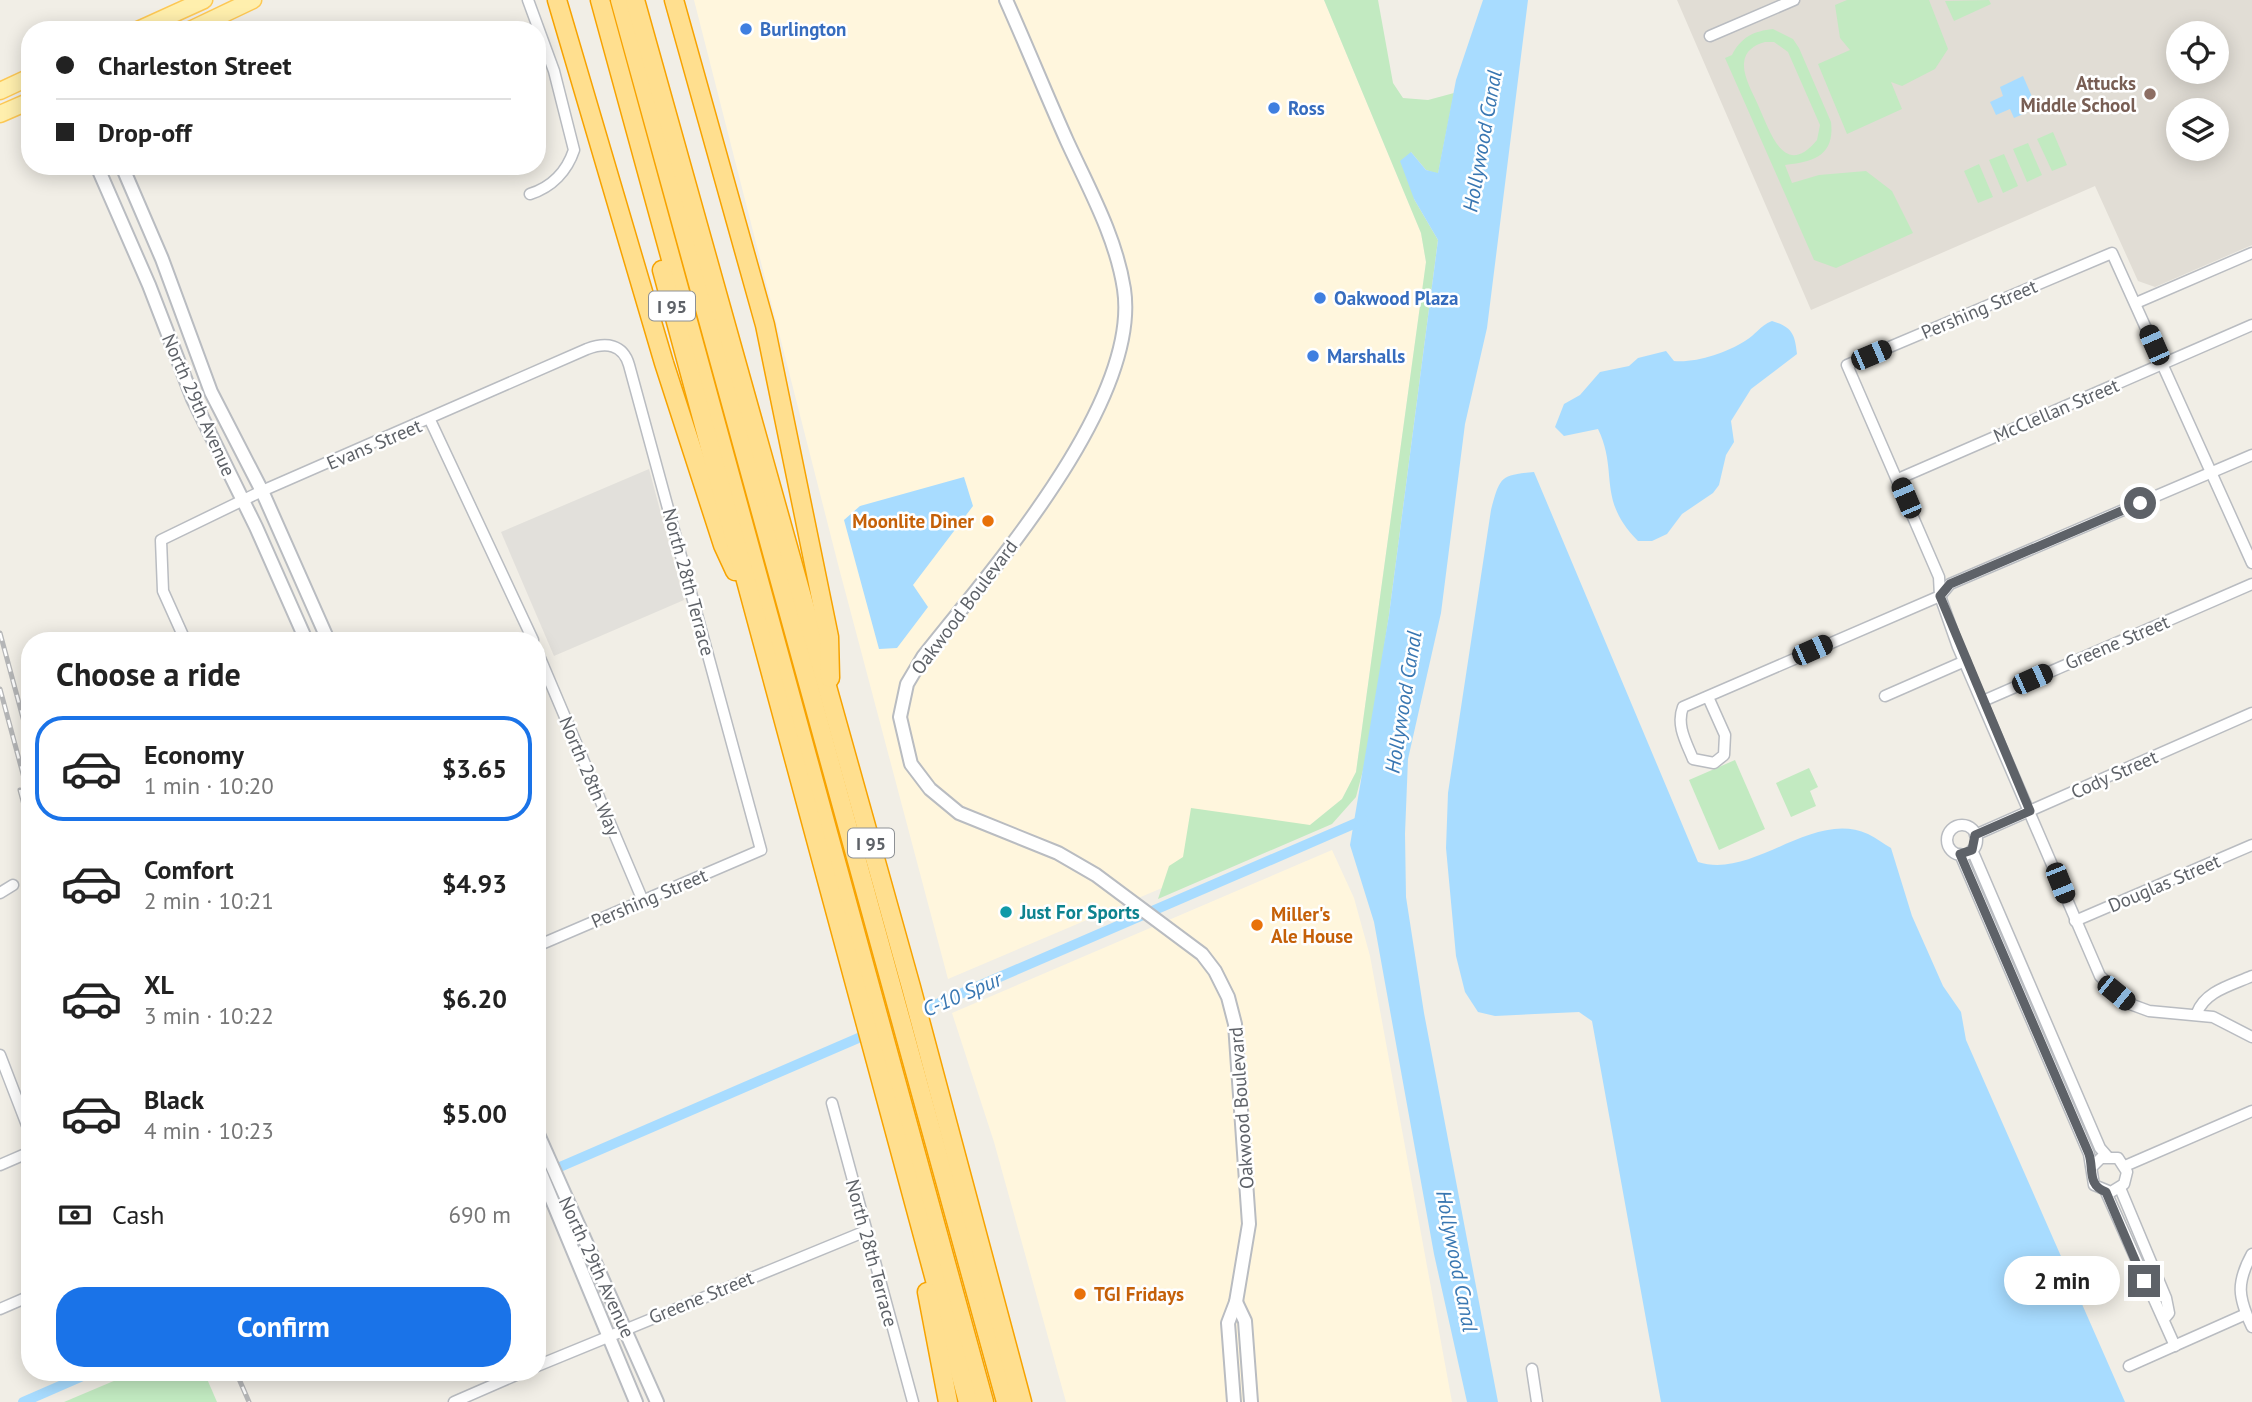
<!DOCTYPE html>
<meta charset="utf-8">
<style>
body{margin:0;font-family:"PT Sans",sans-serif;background:#f6f6f6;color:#222;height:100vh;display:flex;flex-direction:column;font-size:26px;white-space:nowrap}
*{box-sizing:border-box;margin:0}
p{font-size:23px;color:#767676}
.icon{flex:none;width:38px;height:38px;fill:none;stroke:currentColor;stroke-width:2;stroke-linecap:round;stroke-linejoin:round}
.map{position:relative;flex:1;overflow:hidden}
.panel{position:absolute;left:21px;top:632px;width:525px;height:749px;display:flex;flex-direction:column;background:#fff;border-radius:28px;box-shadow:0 4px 18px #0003}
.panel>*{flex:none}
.banner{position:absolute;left:21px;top:21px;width:525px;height:154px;border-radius:28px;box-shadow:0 4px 18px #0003;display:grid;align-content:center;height:154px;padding:0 35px;background:#fff}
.fabs{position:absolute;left:2166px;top:21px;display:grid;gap:14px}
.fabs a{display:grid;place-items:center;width:63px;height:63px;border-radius:50%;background:#fff;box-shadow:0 4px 18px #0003;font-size:35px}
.end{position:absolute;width:32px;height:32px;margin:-16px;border:9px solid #5e6268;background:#fff;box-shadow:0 0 0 4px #fff}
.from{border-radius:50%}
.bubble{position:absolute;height:49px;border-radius:24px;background:#fff;box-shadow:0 4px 18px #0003;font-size:23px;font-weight:700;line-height:49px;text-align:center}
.car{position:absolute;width:21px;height:42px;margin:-21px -10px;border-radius:9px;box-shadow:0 0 5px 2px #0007;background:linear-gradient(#222 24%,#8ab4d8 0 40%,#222 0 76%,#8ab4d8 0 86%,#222 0)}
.banner b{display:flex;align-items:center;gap:24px;height:66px;font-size:26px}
.banner b+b{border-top:2px solid #e0e0e0}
.banner i{width:18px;height:18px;background:#222}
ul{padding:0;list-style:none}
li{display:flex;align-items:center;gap:21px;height:105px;margin:0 14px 10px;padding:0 21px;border:4px solid transparent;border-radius:28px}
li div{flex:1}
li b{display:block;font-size:26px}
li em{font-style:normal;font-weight:700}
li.active{border-color:#1a73e8}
li>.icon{width:63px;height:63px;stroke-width:1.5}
h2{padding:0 35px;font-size:32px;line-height:84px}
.pay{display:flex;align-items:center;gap:18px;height:77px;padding:0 35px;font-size:26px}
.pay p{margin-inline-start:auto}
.action{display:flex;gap:14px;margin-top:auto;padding:14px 35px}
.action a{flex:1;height:80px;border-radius:28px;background:#1a73e8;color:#fff;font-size:28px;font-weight:700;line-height:80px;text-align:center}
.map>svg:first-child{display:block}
.commercial{fill:#fff6dd}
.industrial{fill:#e2e0db}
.education{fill:#e1ddd5;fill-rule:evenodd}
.green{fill:#c2eac1;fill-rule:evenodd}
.water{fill:#a8dcff}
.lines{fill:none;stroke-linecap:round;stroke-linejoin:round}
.canal{stroke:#a8dcff;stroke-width:10}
.minor-casing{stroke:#b9bcc1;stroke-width:13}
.tertiary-casing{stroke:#b9bcc1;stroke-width:16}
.primary-casing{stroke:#fdc854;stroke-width:19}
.motorway-casing{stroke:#f7a300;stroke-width:21}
.minor{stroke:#fff;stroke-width:10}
.tertiary{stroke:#fff;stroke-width:12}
.primary{stroke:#ffefad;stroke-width:16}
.motorway{stroke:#ffdf8f;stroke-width:18}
.rail-casing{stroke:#b5b6b7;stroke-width:5}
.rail{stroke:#fff;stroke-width:2.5;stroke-dasharray:8;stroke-linecap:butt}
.route{stroke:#5e6268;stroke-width:9}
.shop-dot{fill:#3f7fe0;stroke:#fff;stroke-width:2.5}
.education-dot{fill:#8d6e63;stroke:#fff;stroke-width:2.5}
.food-dot{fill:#e8710a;stroke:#fff;stroke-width:2.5}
.culture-dot{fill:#0f9aa8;stroke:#fff;stroke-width:2.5}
.labels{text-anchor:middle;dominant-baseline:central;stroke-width:5;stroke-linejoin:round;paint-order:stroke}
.shield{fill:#fff;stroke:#8e9195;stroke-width:2}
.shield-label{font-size:18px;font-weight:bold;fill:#5e6268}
.shop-label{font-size:19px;font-weight:bold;fill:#366cbe;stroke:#fff;text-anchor:start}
.education-label{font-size:19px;font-weight:bold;fill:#785e54;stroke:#fff;text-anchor:end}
.street-label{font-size:19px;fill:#5e6268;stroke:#fff}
.food-label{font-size:19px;font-weight:bold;fill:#c56008;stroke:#fff;text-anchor:start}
.culture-label{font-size:19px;font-weight:bold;fill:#0d838f;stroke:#fff;text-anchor:start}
.water-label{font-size:21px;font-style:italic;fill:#3977b2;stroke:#fff}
</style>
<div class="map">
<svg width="2252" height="1402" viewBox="0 0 2252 1402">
<rect width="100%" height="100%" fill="#f1eee6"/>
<!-- commercial -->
<g class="commercial">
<path d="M694,0H1324L1421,233L1426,262L1356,772L1342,799L1310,825L948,979L839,568Z"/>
<path d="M1332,850L1354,898L1370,956L1452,1402H1066L994,1142L952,1013Z"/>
</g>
<!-- industrial -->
<path class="industrial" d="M649,469L684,600L554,656L501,532Z"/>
<!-- education -->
<path class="education" d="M1677,0H2252V245L2155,287L2138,281L2095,186L1811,310ZM2179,33H2217V72H2179ZM2179,110H2217V149H2179Z"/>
<!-- green -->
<g class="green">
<path d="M1324,0H1378L1393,83L1403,98L1428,100L1454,93L1438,174L1426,170L1411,152L1414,199L1438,240L1389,615L1368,751L1356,797L1332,824L1158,899L1169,866L1183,857L1191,808L1310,825L1342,799L1356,772L1426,262L1421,233Z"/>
<path d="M1847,0H1929L1948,49L1935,69L1902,86L1891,82L1902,109L1847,134L1818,64L1850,50L1840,38L1835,5Z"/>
<path d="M1989,0L1991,4L1954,21L1945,1Z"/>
<path d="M1773,29L1793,39L1799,48L1831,122C1835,156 1813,162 1785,165L1792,183L1819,175L1866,171L1892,191L1913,233L1836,268L1814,260L1725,58L1732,55C1741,37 1754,31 1773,29ZM1765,42H1774L1788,52L1820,125L1817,140C1784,180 1770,131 1758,105C1753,93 1743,77 1744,63C1745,51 1754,45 1765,42Z"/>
<path d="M2053,132L2067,165L2052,171L2037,139Z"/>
<path d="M2028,143L2042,175L2027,182L2013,149Z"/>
<path d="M2004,154L2018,186L2003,193L1989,160Z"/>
<path d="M1979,164L1993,197L1978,203L1964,171Z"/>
<path d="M1735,760L1765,829L1719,850L1689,780Z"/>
<path d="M1809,768L1818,787L1810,791L1816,806L1791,817L1776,783Z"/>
<path d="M135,1372H204L217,1402H64Z"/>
</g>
<!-- water -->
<g class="water">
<path d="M1483,0H1528L1487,328L1465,424L1441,613L1408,759L1405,834L1406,897L1424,1013L1498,1402H1467L1434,1254L1374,922L1350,845L1389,615L1438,240L1414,199L1400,161L1411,152L1426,170L1438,173L1456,80Z"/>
<path d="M2023,76L2037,108L2014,118L2010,109L1996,115L1990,102L2003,96L2000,87Z"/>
<path d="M1772,321C1792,327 1795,334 1797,354L1751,389L1731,421L1734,442L1726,455L1719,485L1713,493L1682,514L1667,534L1652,541H1638C1596,499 1619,472 1598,429L1564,436L1555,427L1564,404L1580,395L1600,372L1629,366L1638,358L1666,351L1674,361C1696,363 1726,353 1745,341C1756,335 1759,326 1772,321Z"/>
<path d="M1534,472L1698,862C1753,880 1812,809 1868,834C1876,838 1884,844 1891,848L1912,916L1943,986L1961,1012L1966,1040L2125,1402H1661L1592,1021L1579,1012L1495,1016L1478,1012L1465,992L1456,956L1446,848L1448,793L1491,510C1500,477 1500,475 1534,472Z"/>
<path d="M964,477L973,506L913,585L928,607L897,648L879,649L844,520L860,506Z"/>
</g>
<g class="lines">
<!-- canal -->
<g class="canal">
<path d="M546,1173L1363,820"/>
<path d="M23,1402L92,1372"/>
</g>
<!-- minor casing -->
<g class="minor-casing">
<g id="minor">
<path d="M528,0L554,71L574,150C567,171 552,187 530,194"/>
<path d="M1710,36L1794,0"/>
<path d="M2136,303L2252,253"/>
<path d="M430,420L533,640"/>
<path d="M1898,479L2252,325"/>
<path d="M2252,563L2112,253L1847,365L1939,577L1940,596L1958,647L2100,976L2130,1004L2149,1011L2213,1017L2252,1037"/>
<path d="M185,640L163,591L161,540L262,491L587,349C606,342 623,344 629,365L761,850L537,946"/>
<path d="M537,651L643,901"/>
<path d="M1885,696L1965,661"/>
<path d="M1708,697L1725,735L1724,755L1714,763L1693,759C1686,742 1676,725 1683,707L1940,596L1950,584L2252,455"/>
<path d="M1983,701L2252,584"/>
<circle cx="1962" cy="840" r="15"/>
<path d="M1975,835L2252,713"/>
<path d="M1972,850L2100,1148L2107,1156"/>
<path d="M1960,854L2089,1154L2094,1185L2111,1192L2124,1184L2127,1172L2118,1158H2101L2093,1166"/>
<path d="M0,893L13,885"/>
<path d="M2075,921L2252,845"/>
<path d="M2197,1013C2205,991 2232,985 2252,976"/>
<path d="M0,1055L30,1133"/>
<path d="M832,1103L913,1402"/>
<path d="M0,1165L30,1152"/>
<path d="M2125,1166L2252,1111"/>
<path d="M2120,1188L2166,1298L2169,1313L2164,1319"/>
<path d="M2106,1192L2175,1346"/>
<path d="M2252,1254C2236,1283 2238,1297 2252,1327"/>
<path d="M0,1309L30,1296"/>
<path d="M537,1366L866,1231"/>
<path d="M2129,1366L2246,1314"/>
<path d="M1532,1369L1537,1402"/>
<path d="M454,1402L523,1372"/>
</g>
</g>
<!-- tertiary casing -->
<g class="tertiary-casing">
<g id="tertiary">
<path d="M1006,0C1027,47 1046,94 1067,141C1089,189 1116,237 1124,289C1141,402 990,572 923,657L907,684L900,717L911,764L930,789L959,813L1058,853L1096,875L1202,954L1215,971L1228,997L1235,1024L1249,1224L1236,1302L1228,1323L1234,1402"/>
<path d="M97,166L149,285L193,399L256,527L306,640"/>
<path d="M122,166L162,259L211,392L262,491L328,640"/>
<path d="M537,1132L657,1402"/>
<path d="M537,1164L636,1402"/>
<path d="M1236,1302L1245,1321L1251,1402"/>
</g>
</g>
<!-- primary casing -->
<g class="primary-casing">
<g id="primary">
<path d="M138,30L204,0"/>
<path d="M190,30L253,0"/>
<path d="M0,91L30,77"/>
<path d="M0,114L30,101"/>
</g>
</g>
<!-- motorway casing -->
<g class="motorway-casing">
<g id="motorway">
<path d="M557,0L664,363L723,545L735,571"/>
<path d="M600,0L984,1402"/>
<path d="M620,0L1006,1402"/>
<path d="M635,0L911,987L1022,1402"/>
<path d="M674,0L765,325L829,637L830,678"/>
<path d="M662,270L968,1402"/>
<path d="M927,1292L948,1402"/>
</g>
</g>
<!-- minor -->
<use href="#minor" class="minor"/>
<!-- tertiary -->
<use href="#tertiary" class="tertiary"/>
<!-- primary -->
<use href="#primary" class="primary"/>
<!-- motorway -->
<use href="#motorway" class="motorway"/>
<!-- rail casing -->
<g class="rail-casing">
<g id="rail">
<path d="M0,633L30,744"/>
<path d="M0,689L30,800"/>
<path d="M20,790L30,827"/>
<path d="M236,1372L249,1402"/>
</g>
</g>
<!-- rail -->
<use href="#rail" class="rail"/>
</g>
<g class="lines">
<!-- route -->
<path class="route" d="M2140,503L1950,584L1940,596L2030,811L1975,835L1972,850L1960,854L2089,1154C2094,1170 2087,1185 2106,1192L2144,1281"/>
</g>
<!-- markers -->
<g class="shop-dot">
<circle cx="746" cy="29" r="7"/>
<circle cx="1274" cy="108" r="7"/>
<circle cx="1320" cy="298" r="7"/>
<circle cx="1313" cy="356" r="7"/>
</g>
<circle class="education-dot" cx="2150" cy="94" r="7"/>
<g class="food-dot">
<circle cx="988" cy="521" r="7"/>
<circle cx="1257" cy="925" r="7"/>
<circle cx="1080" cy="1294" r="7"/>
</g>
<circle class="culture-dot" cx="1006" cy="912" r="7"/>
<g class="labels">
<!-- shield labels -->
<g class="shield">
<rect x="649" y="291.5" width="46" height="29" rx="5"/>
<rect x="848" y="828.5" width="46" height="29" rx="5"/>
</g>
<g class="shield-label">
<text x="672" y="306">I 95</text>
<text x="871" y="843">I 95</text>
</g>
<!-- shop labels -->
<g class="shop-label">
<text x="760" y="29">Burlington</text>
<text x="1288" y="108">Ross</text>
<text x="1334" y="298">Oakwood Plaza</text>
<text x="1327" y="356">Marshalls</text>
</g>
<!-- education labels -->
<g class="education-label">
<text x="2136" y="83">Attucks<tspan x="2136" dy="22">Middle School</tspan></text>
</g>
<!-- street labels -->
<g class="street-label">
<text transform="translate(1979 309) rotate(-23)">Pershing Street</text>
<text transform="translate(199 405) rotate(66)">North 29th Avenue</text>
<text transform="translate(2056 410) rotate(-23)">McClellan Street</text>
<text transform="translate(374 444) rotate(-23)">Evans Street</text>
<text transform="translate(689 582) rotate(75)">North 28th Terrace</text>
<text transform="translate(964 607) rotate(-53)">Oakwood Boulevard</text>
<text transform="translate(2117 642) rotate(-23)">Greene Street</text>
<text transform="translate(2114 774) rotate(-24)">Cody Street</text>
<text transform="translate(590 776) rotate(67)">North 28th Way</text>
<text transform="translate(2164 883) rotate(-23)">Douglas Street</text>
<text transform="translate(649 898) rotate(-23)">Pershing Street</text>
<text transform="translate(1241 1108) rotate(-94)">Oakwood Boulevard</text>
<text transform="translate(872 1253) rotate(75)">North 28th Terrace</text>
<text transform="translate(597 1267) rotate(65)">North 29th Avenue</text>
<text transform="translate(701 1297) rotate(-22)">Greene Street</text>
</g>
<!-- food labels -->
<g class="food-label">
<text x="974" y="521" text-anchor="end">Moonlite Diner</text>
<text x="1271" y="914">Miller's<tspan x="1271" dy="22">Ale House</tspan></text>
<text x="1094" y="1294">TGI Fridays</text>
</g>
<!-- culture labels -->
<g class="culture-label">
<text x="1020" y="912">Just For Sports</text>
</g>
<!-- water labels -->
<g class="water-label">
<text transform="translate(1482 141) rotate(-80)">Hollywood Canal</text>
<text transform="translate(1403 702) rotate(-81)">Hollywood Canal</text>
<text transform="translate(962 994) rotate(-23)">C-10 Spur</text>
<text transform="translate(1457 1261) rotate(79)">Hollywood Canal</text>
</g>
</g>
</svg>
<div class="fabs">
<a><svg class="icon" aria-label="locate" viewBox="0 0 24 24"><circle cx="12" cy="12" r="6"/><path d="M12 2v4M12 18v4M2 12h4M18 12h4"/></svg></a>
<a><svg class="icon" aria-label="layers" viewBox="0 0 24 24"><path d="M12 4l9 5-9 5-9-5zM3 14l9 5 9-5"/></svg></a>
</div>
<i class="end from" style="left:2140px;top:503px"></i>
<i class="end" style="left:2144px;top:1281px"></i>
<div class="bubble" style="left:2004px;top:1256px;width:116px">2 min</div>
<i class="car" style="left:2154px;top:345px;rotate:336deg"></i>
<i class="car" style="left:1871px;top:355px;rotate:67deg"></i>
<i class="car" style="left:1906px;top:498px;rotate:337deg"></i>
<i class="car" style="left:1812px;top:650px;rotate:66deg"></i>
<i class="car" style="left:2032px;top:679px;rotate:66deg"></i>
<i class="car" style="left:2060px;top:883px;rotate:158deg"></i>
<i class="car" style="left:2116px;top:993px;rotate:129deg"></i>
<div class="banner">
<b><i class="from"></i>Charleston Street</b>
<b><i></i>Drop-off</b>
</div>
<section class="panel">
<h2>Choose a ride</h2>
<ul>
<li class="active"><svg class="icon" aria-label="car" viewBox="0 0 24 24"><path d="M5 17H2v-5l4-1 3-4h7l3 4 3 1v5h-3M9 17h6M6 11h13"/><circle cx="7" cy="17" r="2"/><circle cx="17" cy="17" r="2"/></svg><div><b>Economy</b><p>1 min · 10:20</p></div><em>$3.65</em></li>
<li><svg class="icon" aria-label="car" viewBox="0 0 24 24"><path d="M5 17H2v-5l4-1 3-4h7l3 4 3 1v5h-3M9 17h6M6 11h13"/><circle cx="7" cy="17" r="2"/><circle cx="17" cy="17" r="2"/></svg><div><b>Comfort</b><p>2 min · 10:21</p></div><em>$4.93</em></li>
<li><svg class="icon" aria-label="car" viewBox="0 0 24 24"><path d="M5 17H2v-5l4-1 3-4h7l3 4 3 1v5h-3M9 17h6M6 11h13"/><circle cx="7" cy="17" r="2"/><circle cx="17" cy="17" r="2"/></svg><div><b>XL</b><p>3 min · 10:22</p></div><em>$6.20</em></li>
<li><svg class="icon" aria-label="car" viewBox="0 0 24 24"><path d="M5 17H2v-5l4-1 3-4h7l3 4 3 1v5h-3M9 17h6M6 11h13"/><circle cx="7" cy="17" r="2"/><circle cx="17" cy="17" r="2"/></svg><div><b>Black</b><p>4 min · 10:23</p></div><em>$5.00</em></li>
</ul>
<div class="pay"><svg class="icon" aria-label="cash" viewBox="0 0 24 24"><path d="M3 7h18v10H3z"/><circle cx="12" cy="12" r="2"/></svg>Cash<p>690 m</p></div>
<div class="action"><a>Confirm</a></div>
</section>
</div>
